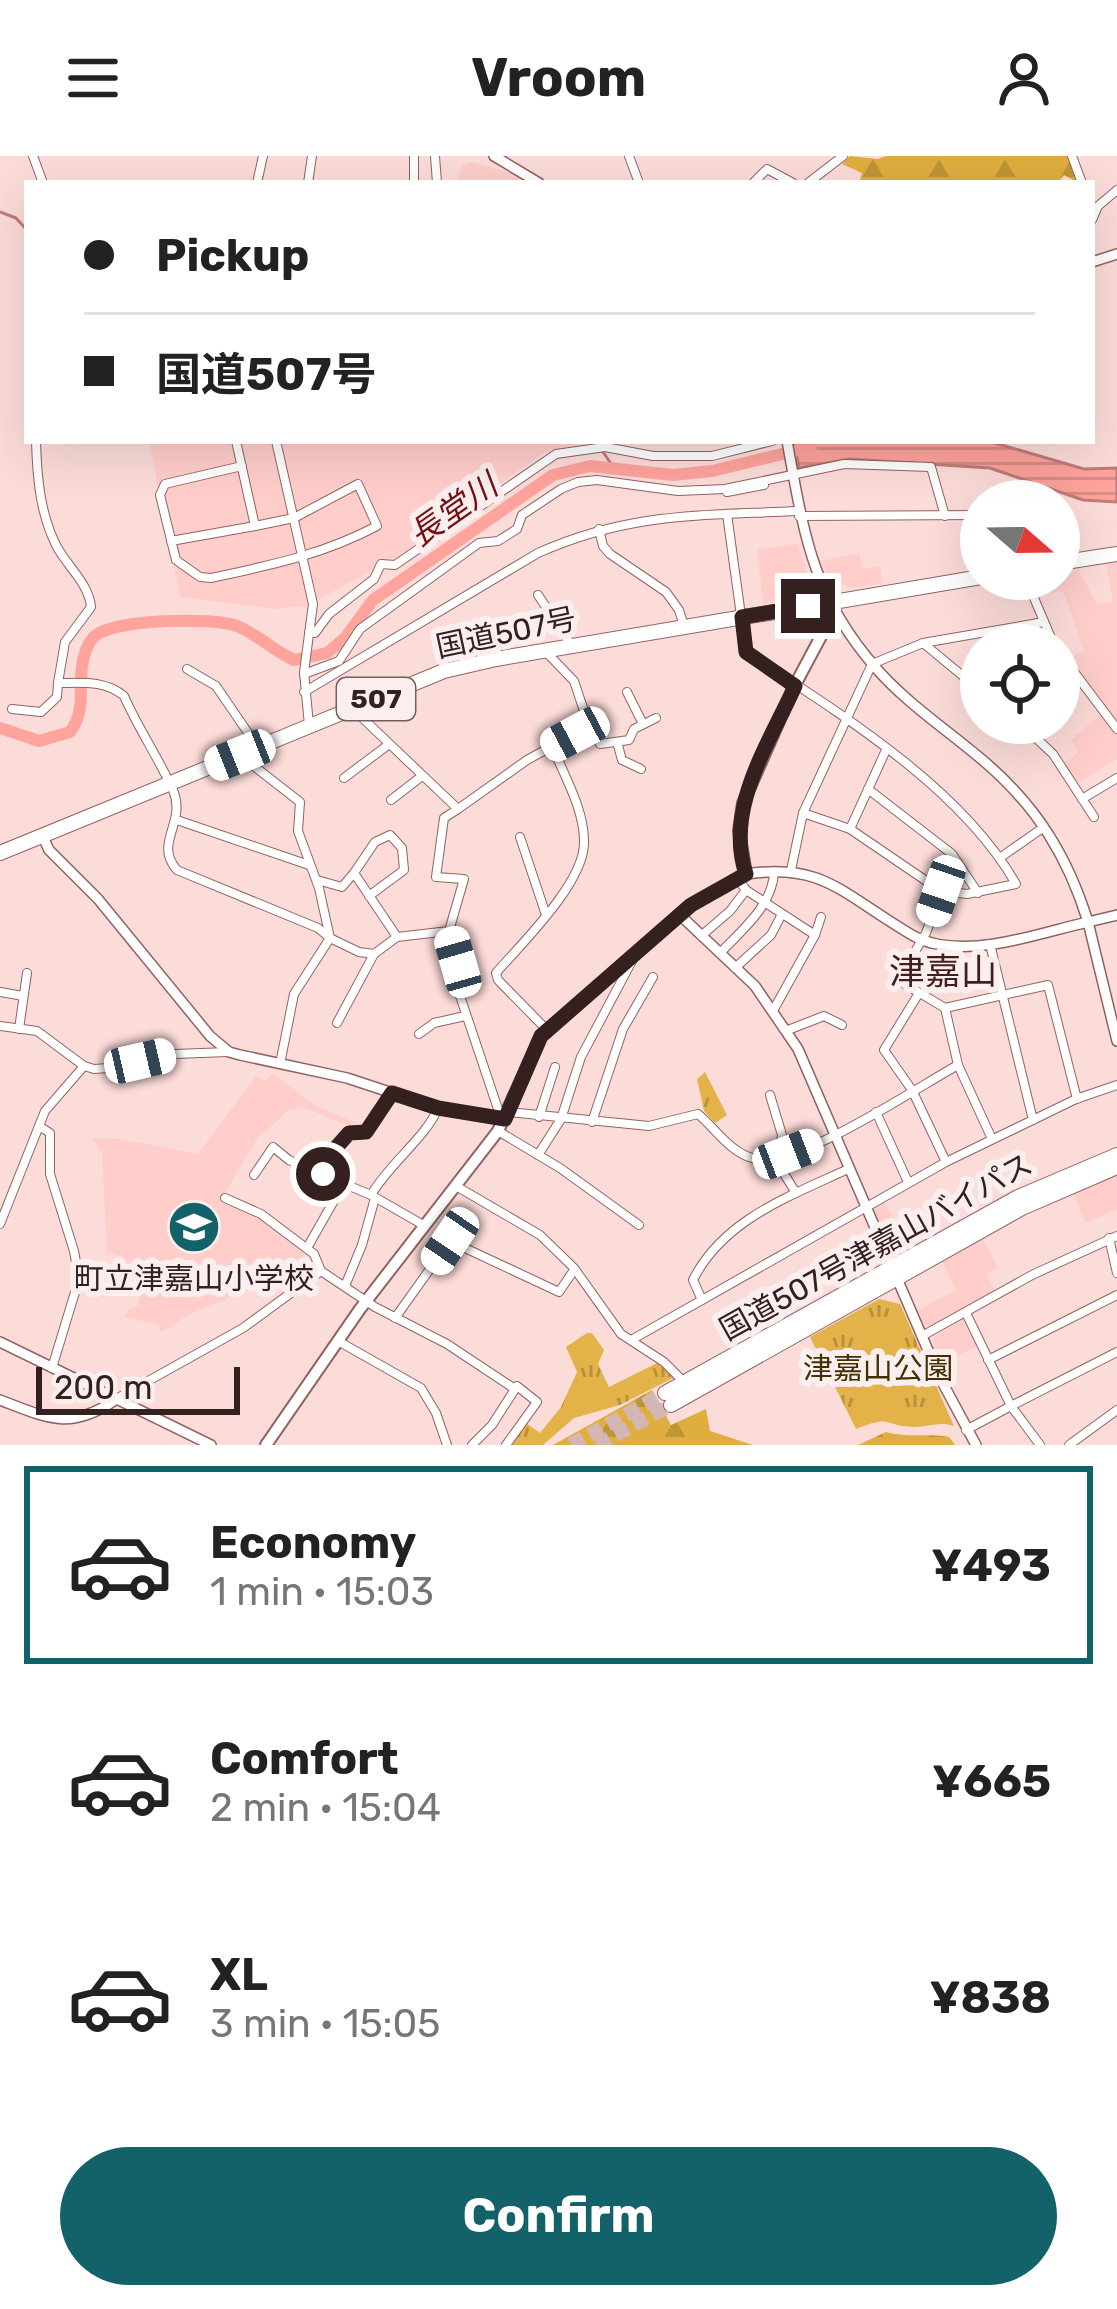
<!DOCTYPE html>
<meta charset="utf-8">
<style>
body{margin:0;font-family:Rubik,"Noto Sans JP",sans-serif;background:#f2f2f2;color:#222;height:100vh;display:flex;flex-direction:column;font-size:45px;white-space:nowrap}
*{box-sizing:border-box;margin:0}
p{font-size:39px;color:#767676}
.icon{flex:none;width:66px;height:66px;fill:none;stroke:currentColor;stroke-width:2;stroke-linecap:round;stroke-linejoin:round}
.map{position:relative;height:1289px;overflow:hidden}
.drawer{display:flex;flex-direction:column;background:#fff;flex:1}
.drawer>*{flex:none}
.banner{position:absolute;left:24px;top:24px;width:1071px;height:264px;border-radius:0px;box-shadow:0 12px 48px #0002;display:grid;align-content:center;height:264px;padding:0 60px;background:#fff}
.needle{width:78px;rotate:110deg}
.tools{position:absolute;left:960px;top:324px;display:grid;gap:24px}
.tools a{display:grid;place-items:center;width:120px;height:120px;border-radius:50%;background:#fff;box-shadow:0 12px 48px #0002;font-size:60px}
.scale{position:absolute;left:36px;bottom:30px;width:204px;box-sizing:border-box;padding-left:12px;border:6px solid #33201f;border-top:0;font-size:33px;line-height:42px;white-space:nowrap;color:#33201f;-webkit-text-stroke:9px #faefee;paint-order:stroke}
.end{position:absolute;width:54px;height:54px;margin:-27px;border:15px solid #33201f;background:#fff;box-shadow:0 0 0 6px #fff}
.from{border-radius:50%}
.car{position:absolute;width:36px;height:72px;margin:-36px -18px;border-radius:15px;box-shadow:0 0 9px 3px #0007;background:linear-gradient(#fff 24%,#345 0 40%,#fff 0 76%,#345 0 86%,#fff 0)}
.banner b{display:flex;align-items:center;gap:42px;height:114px;font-size:45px}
.banner b+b{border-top:3px solid #e0e0e0}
.banner i{width:30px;height:30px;background:#222}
ul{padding:21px 0 0;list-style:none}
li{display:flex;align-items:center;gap:36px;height:198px;margin:0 24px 18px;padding:0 36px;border:6px solid transparent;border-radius:0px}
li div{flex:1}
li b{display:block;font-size:45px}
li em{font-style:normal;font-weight:700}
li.current{border-color:#136269}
li>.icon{width:108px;height:108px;stroke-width:1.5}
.action{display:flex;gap:24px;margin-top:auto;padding:24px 60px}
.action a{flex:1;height:138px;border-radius:72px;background:#136269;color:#fff;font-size:48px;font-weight:700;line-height:138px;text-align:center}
header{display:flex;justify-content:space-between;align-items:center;height:156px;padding:0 60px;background:#fff;font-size:54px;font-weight:700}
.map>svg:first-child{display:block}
.built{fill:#ffceca}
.grass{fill:url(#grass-tufts)}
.forest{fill:url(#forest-firs)}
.water{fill:url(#water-rules);stroke:#c27c77;stroke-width:3}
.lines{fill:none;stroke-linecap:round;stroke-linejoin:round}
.stream{stroke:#c27c77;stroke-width:3}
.river{stroke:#ffa39d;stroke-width:12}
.trunk-tunnel{stroke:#d4b6b4;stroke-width:14;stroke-dasharray:14 7;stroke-linecap:butt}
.minor-casing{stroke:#916360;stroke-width:10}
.tertiary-casing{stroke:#916360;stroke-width:12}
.secondary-casing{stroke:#916360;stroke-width:14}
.trunk-casing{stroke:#916360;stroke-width:16}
.minor{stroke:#fff;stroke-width:8}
.tertiary{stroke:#fff;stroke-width:9}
.secondary{stroke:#fff;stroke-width:10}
.trunk{stroke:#fff;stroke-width:14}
.route{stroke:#33201f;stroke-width:15}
.labels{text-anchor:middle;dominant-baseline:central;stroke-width:12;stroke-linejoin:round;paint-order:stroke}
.shield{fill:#faefee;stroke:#6f5e5d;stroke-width:3}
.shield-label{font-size:27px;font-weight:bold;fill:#33201f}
.street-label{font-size:30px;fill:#33201f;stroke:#faefee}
.poi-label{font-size:30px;fill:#33201f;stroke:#faefee}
.park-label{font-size:30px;fill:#433000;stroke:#faefee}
.water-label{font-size:33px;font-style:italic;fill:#740f16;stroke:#faefee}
.quarter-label{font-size:36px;fill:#441e1c;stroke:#faefee}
</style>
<header><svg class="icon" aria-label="menu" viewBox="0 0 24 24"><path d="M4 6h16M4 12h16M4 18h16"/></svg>Vroom<svg class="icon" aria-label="person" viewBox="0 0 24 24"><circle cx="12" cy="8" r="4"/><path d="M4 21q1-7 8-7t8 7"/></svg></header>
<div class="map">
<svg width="1117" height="1289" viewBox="0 0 1117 1289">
<defs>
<pattern id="grass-tufts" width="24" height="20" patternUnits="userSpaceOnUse" patternTransform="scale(3)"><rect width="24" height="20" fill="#e3b34a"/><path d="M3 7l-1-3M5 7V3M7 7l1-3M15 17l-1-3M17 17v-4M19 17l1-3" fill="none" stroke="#b9913d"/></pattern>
<pattern id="forest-firs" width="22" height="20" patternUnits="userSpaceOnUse" patternTransform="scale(3)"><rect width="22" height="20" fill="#dfae3e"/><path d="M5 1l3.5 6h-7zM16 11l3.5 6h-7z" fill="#c09536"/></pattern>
<pattern id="water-rules" width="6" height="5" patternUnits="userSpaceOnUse" patternTransform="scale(3)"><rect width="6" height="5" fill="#ffa39d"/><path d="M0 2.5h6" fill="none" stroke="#db8c87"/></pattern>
</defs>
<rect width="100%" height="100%" fill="#fcdcd9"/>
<!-- built -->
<g class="built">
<path d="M472,6L512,17L530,27H457L462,9Z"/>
<path d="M149,285H595L545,296L397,401L306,450L273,453L180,441Z"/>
<path d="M798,388L810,424L800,441L763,448L757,393Z"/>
<path d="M859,397L862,413L880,410L883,427L852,432L827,419L821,405Z"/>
<path d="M1117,406V603L1076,628L1064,607L1078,597L1071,584L1107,553L1069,503L1084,494L1063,435L1036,439L1033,429L1036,423H1059V417L1078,413L1097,448L1113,446L1106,409Z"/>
<path d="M272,917L317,950L354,966L351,971L305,952L289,954L256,984L225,1037L259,1053L306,1088L302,1103L266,1127L188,1159L161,1177L159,1169L125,1161L128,1153L138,1150L141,1116L121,1111L123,1101L107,1096L102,997L92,982L121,983L198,998L256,920L264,926Z"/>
<path d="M1117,1021V1053L1086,1067L1073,1038Z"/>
<path d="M884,1045L897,1067L924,1052L936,1075L908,1090L887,1083L874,1055L876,1049Z"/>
<path d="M983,1083L998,1111L987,1118L995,1135L931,1171L925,1169L918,1154L956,1134L942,1106Z"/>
<path d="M963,1163L977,1190L943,1208L933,1186L935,1180Z"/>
</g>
<!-- grass -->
<g class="grass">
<path d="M705,916L727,959L715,967L704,955L697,923Z"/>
<path d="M879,1143L900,1148L954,1270C938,1265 930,1271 914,1271C882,1270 894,1258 856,1273L810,1181Z"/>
<path d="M587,1177H592L604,1194L598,1208L609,1231L657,1207L675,1221L620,1249L574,1262L543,1289H510L526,1267L540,1277L561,1251L577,1216L566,1191Z"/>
</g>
<!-- forest -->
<g class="forest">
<path d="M850,0L878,3L886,0H1070L1078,27L1064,19L1058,27H859L862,17L842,8Z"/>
<path d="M652,1234L671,1269L706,1253L710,1275L753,1289H553Z"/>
<path d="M886,1276C908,1282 927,1277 949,1281L955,1289H858Z"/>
</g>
<!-- water -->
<path class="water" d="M794,285H988L1084,313L1117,312V346L1083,344L990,312L850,303L799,312Z"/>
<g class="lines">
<!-- stream -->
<g class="stream">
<path d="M0,56L16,62L27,74"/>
<path d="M603,296L614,312"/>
</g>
<!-- river -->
<path class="river" d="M0,572L39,585L70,576C89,551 75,522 86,494C88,489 91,483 96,479C118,463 212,461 237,470C257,478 274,495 294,504L327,497L345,482L373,444L553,319L590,310L673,319L712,315L811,291"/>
<!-- trunk-tunnel -->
<g class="trunk-tunnel">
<path d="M571,1289L665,1237"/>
<path d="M597,1289L671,1249"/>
</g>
<!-- minor casing -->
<g class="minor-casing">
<g id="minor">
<path d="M33,0L43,27"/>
<path d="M414,0V27"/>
<path d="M435,0L437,27"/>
<path d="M629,0L639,27"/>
<path d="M1072,0L1082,27"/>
<path d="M257,27L263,0"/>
<path d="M308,27L312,0"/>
<path d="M753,27L767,13L793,27"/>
<path d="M808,27L843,0"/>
<path d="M1092,64L1098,50L1117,34"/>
<path d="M36,285C37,321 40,358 57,391C68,411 89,428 91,451L65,486L58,527C82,527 105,524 124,540C138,572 159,603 173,634C187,667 153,687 177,714L318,772L330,782L294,838L280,908"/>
<path d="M236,285L255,370L294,362L358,328L377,370C322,399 271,409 211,422L200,421L176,404L160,339L165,328L242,310"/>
<path d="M276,285L313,448L304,516L309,569"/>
<path d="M727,336L764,329"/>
<path d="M727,358L746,496C838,556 961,631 1016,728L967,738L941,735L926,777L898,824L945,852L1048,829L1077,943"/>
<path d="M799,360L981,359"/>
<path d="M599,373L603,390L610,398L666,436L679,454L684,470"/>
<path d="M171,385L255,370"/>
<path d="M1026,423L1054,489"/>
<path d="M538,439L572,490"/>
<path d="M309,476L315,477L329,458L374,423L381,408L395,409L556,298L605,291L653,300H712L772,285"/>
<path d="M923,487L981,535"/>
<path d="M1059,496L1117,573"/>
<path d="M187,513L216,530L257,590"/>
<path d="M304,518L339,505L360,473L479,387L498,385L517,373L522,359L561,333L578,326L597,324L678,335L725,333L844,308L931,311L945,360"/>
<path d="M304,536L538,397C630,356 700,360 797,355"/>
<path d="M627,536L643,568"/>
<path d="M12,553L41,556L57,541L58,527"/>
<path d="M354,554L458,653L527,604L589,570L574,525L546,496"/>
<path d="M1020,567L1053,598L1094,661"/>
<path d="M589,570L600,588L629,584L634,573L656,562"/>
<path d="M617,586L622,604L641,613"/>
<path d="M241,600L300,646L298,675L319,732L330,782L359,796L374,798L397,781L449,775L458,806"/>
<path d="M344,622L388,589"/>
<path d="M868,633L952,698L978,737"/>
<path d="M1082,643L1117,622"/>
<path d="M391,644L422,620"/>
<path d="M803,657L850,673L886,594"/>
<path d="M177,664L309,709"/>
<path d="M850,673L941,735"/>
<path d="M520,681L546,759"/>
<path d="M1001,701L1044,671"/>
<path d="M791,714L803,657L872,508L923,487L1044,466"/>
<path d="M737,722L746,734L815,779L774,853"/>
<path d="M317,724L342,731L354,717"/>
<path d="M369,740L404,714L402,692L390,679L375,686L354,717L397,781"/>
<path d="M449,775L464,723L436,721L444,662L458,653"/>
<path d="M815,779L821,761"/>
<path d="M701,780L730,755L746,734"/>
<path d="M990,788L1033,964"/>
<path d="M720,797C742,774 773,749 774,716"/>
<path d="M735,812L771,779L782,758"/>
<path d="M453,819L501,962"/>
<path d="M0,836L23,840"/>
<path d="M919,837L884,894L912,934L946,1006"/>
<path d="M945,852L958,909L992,983"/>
<path d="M337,867L374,798"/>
<path d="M0,870L37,875L84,910L94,913L122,911L175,898L228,896"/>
<path d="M19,873L27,817"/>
<path d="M547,874L498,824L496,817C522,787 584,727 584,687C585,655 564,619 552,590"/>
<path d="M788,874L824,860L842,869"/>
<path d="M419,878L434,867L465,860"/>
<path d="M392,937L366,976L349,977L334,994L323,1019L371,1039L425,1070"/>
<path d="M770,939L782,979L778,1008L796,1037"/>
<path d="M509,956L649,970L698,958C717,974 731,998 756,1003C797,1012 918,931 958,909"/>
<path d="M876,956L908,1026"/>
<path d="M539,961L555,911"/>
<path d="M592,966L623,873L653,821"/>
<path d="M39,970L50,977V1018L74,1095L79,1123L52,1212"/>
<path d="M498,975L560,1012L639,1069"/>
<path d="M538,999L561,963L581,901L632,805"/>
<path d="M254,1019L273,991L289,1004L323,1019"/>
<path d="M456,1030L540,1079L574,1112L621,1178L664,1206L683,1225"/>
<path d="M371,1039C389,1008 427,980 438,952"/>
<path d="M225,1042L261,1058L314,1098L321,1115L375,1151L447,1188L515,1233L492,1269L472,1289"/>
<path d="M0,1068L45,955L84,910"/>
<path d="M1109,1082L1117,1117"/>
<path d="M307,1092L344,1027"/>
<path d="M345,1130L362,1089L375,1042"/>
<path d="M702,1144L693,1124C723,1064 788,1041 848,1013"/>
<path d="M966,1157L1011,1250L1117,1196"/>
<path d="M395,1162L450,1085L559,1136L574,1114"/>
<path d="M922,1180L1032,1119L1117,1080"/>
<path d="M633,1183L946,1006L1076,943L1117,929"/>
<path d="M338,1185L421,1232L436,1257L447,1289"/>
<path d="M988,1204L1117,1139"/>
<path d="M116,1243L243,1172L321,1115"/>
<path d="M966,1274L1011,1250L1040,1289"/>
<path d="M506,1289L537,1246L517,1230"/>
<path d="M1069,1289L1117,1254"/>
</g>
</g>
<!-- tertiary casing -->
<g class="tertiary-casing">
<g id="tertiary">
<path d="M494,0L539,27"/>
<path d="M1092,106L1117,98"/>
<path d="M43,681L49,694L98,743L210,880L229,896L240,899L347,922L438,952L505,963"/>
<path d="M746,718C816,708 836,731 891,766C904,774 917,784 932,787C982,799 1039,777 1088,766C1068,701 1037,651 986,607C949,575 907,548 875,511C811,437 804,377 787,285"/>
<path d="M1117,759L1088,766L1117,885"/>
<path d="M681,760L755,830L798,893L940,1222L976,1289"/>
<path d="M0,1186L211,1289"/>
<path d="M0,1244C47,1262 70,1275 115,1244"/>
</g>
</g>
<!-- secondary casing -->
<g class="secondary-casing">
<path id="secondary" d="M266,1289L360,1153L498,975L541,880L691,749L746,718L739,675L743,647L795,529L827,469"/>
</g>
<!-- trunk casing -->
<g class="trunk-casing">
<g id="trunk">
<path d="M1059,407L1117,398"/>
<path d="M0,697L444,515L496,503L981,421"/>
<path d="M665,1237L1018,1041L1117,999"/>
<path d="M671,1249L1022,1052L1117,1011"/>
</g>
</g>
<!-- minor -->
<use href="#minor" class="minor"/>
<!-- tertiary -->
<use href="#tertiary" class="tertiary"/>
<!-- secondary -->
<use href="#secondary" class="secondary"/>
<!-- trunk -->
<use href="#trunk" class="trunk"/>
</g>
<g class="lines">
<!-- route -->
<path class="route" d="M323,1018L334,994L349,977L366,976L392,937L438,952L505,963L541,880L691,749L746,718C724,653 769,588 795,530L746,496L742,461L808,450"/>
</g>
<!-- icons -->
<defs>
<g id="school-disc" transform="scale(2.7)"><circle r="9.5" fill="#136269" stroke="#faefee"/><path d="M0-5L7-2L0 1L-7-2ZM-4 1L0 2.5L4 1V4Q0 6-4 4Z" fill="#fff"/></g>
</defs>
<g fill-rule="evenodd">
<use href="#school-disc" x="194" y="1071"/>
</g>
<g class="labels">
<!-- shield labels -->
<rect class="shield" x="337" y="522" width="78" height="42" rx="9"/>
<g class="shield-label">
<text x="376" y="543">507</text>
</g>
<!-- street labels -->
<g class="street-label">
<text transform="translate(506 477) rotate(-12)">国道507号</text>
<text transform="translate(876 1091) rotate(-29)">国道507号津嘉山バイパス</text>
</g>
<!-- poi labels -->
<g class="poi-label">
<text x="194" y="1123">町立津嘉山小学校</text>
</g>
<!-- park labels -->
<g class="park-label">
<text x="878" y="1213">津嘉山公園</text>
</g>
<!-- water labels -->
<g class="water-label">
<text transform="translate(453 354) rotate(-35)">長堂川</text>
</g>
<!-- quarter labels -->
<g class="quarter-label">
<text x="943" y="815">津嘉山</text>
</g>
</g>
</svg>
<div class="tools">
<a><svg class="needle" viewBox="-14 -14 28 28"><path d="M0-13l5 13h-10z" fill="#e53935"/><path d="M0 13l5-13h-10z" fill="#767676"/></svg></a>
<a><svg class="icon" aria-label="locate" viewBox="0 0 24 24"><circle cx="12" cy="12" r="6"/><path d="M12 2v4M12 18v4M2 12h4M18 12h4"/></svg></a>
</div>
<div class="scale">200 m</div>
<i class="end from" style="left:323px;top:1018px"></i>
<i class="end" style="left:808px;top:450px"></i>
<i class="car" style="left:575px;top:578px;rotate:242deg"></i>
<i class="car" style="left:240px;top:599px;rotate:248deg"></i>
<i class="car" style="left:941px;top:735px;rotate:199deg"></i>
<i class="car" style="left:458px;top:806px;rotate:344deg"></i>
<i class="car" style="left:140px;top:905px;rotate:77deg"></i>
<i class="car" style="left:788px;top:998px;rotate:69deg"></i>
<i class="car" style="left:450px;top:1085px;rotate:214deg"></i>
<div class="banner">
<b><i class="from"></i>Pickup</b>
<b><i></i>国道507号</b>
</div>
</div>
<section class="drawer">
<ul>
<li class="current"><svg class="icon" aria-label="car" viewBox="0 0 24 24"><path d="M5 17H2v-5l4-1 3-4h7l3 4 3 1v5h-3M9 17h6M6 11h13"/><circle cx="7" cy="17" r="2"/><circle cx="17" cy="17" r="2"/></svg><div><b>Economy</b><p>1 min · 15:03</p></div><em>¥493</em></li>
<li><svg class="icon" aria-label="car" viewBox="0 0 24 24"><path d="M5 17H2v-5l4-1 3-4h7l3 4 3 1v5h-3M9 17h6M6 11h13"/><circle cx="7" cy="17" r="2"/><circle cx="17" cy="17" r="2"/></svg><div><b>Comfort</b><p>2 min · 15:04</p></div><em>¥665</em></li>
<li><svg class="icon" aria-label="car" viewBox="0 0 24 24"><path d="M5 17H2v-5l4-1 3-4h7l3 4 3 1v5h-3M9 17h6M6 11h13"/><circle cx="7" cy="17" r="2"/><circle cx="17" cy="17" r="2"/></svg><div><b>XL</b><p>3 min · 15:05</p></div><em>¥838</em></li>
</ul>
<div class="action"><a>Confirm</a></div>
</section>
